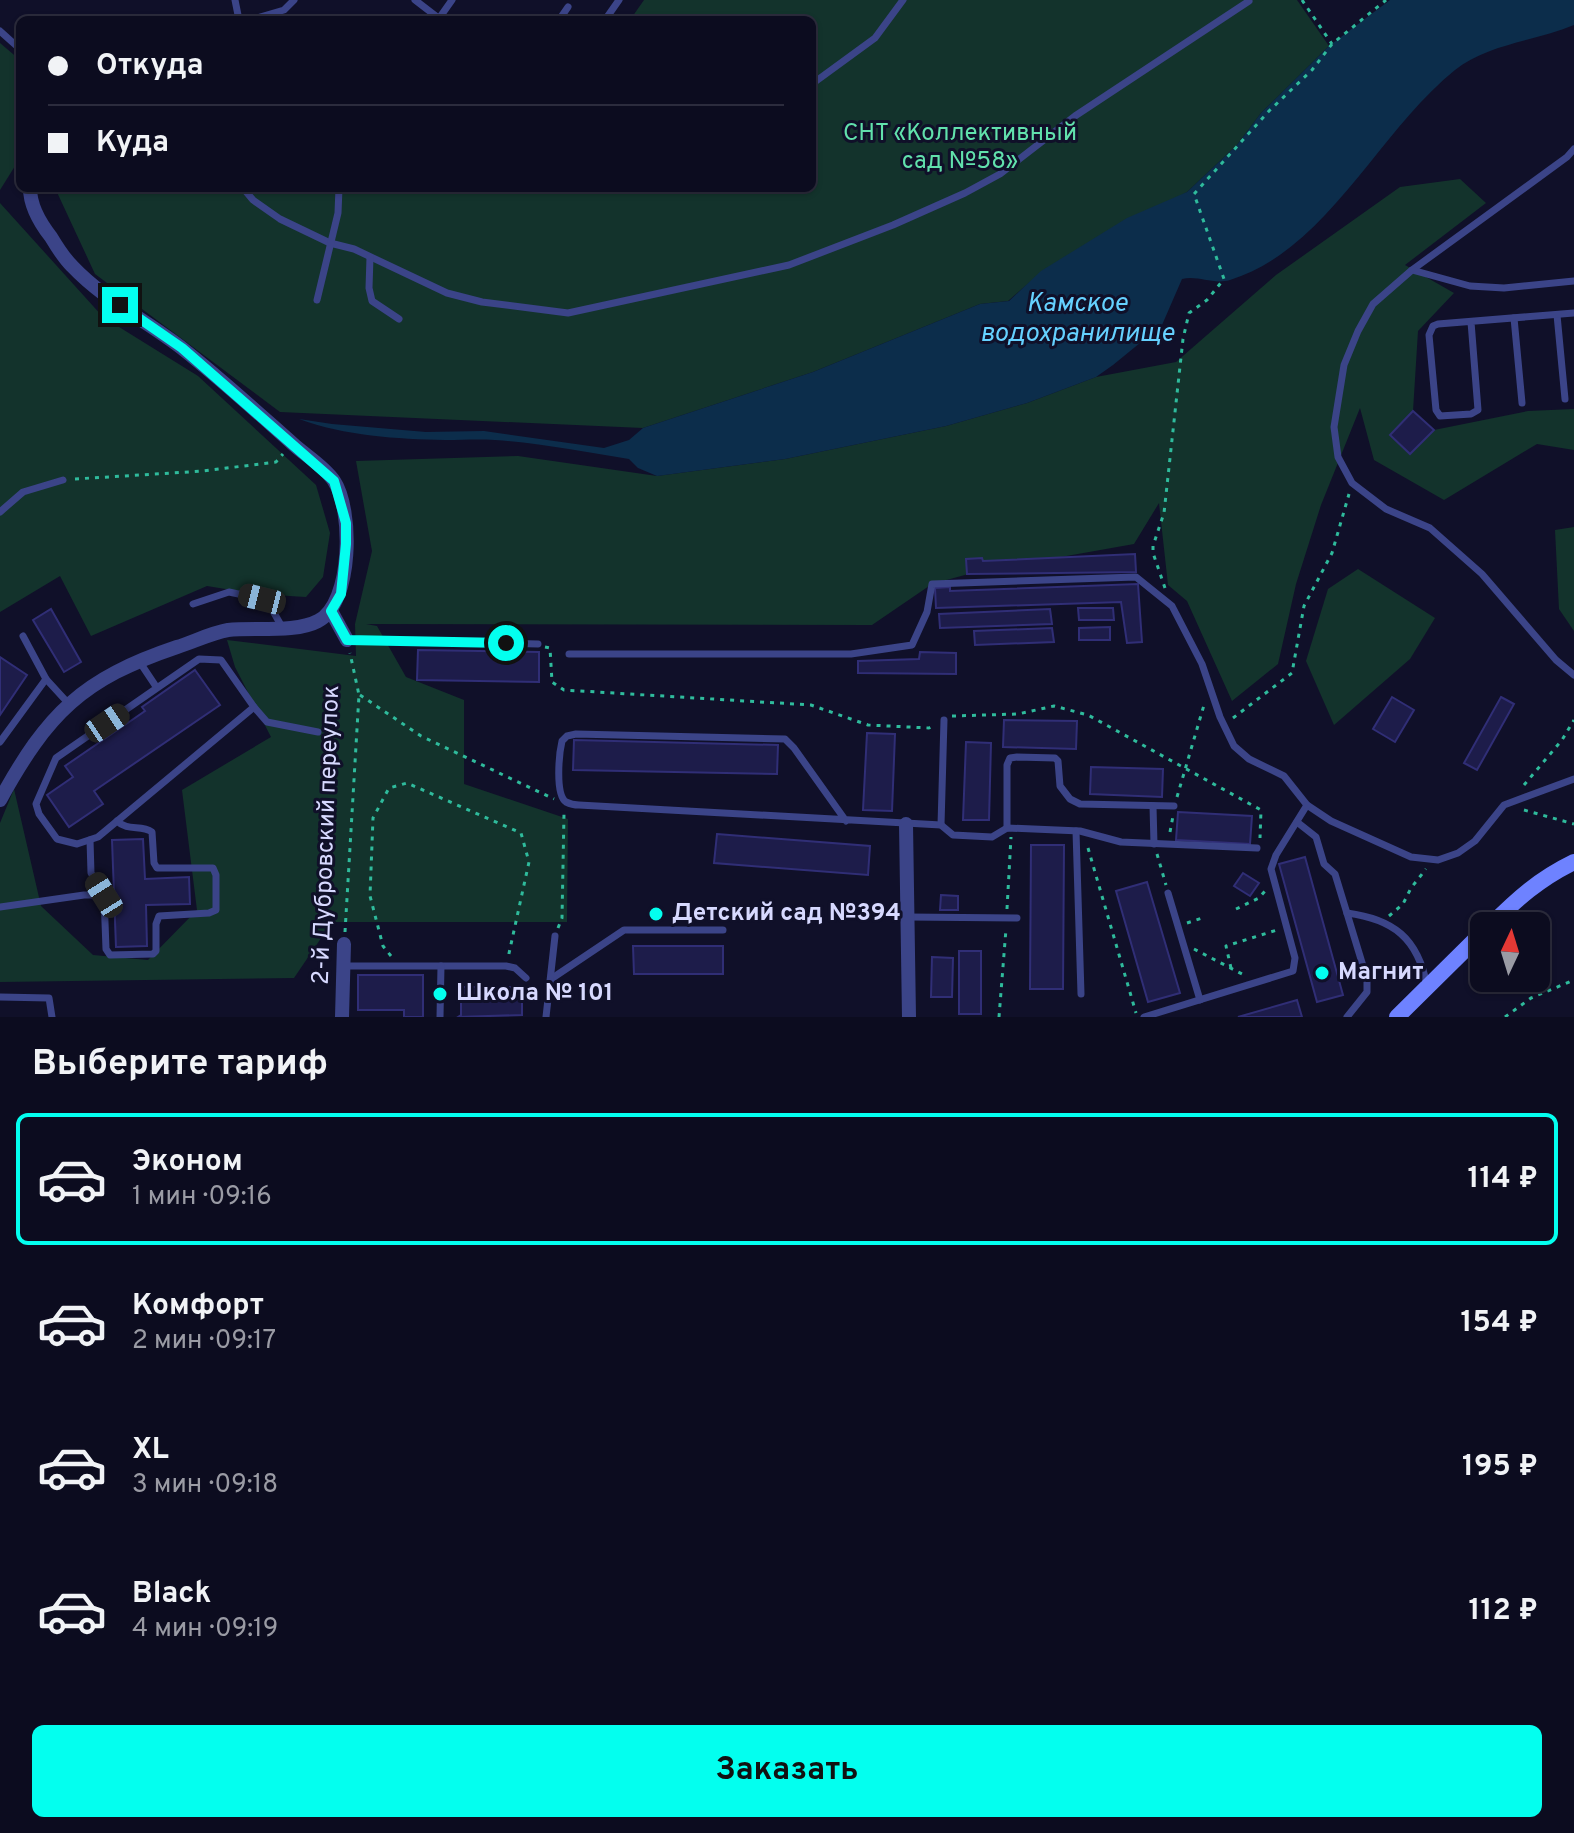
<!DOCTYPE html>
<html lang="ru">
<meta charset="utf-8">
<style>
body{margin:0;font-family:Overpass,sans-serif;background:#151528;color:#f1f3f6;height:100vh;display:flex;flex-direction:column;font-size:30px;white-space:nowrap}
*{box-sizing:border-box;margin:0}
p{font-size:26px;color:#9a9ba4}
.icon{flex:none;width:44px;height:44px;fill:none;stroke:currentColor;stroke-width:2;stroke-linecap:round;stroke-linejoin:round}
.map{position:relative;height:1017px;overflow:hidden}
.details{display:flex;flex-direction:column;background:#0c0c1f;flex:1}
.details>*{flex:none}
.top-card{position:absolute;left:16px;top:16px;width:800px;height:176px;border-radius:12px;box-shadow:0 2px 6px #0004,0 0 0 2px #2c2c3d;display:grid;align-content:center;height:176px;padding:0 32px;background:#0c0c1f}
.needle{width:52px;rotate:4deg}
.buttons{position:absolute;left:1470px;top:912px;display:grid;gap:16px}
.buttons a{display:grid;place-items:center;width:80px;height:80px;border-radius:12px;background:#0c0c1f;box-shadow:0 2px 6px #0004,0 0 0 2px #2c2c3d;font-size:40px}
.end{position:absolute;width:36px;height:36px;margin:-18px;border:10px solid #03ffef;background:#111;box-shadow:0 0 0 4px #111}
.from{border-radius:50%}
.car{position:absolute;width:24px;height:48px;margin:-24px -12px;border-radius:10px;box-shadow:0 0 6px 2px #0007;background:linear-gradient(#222 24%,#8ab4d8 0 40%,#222 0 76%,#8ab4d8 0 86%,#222 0)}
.top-card b{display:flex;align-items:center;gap:28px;height:76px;font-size:30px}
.top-card b+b{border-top:2px solid #2c2c3d}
.top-card i{width:20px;height:20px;background:#f1f3f6}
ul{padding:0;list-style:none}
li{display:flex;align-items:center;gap:24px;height:132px;margin:0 16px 12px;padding:0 16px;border:4px solid transparent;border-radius:12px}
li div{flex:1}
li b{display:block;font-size:30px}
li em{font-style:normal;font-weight:700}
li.active{border-color:#03ffef}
li>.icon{width:72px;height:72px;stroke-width:1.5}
h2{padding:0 32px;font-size:36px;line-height:96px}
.primary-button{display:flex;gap:16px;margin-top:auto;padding:16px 32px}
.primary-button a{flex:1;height:92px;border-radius:12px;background:#03ffef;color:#111;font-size:32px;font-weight:700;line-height:92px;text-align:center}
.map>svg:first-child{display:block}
.green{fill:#13332c}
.water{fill:#0c2d4b}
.building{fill:#1d1c4a;stroke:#302e76;stroke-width:2}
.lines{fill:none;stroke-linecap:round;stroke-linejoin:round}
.path{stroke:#2fbb9c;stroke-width:3;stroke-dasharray:4 6;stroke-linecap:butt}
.lane{stroke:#3b4488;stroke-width:7}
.street{stroke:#3b4488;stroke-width:14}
.secondary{stroke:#6e82ff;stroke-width:16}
.route{stroke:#03ffef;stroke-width:10}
.poi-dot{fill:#03ffef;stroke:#101029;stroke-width:3}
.labels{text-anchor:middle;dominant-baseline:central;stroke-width:6;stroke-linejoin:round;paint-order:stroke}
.park-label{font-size:24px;fill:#61e1ac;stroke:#101029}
.street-label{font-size:24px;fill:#d7d9ff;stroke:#101029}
.poi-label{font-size:24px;font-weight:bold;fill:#d7d9ff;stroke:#101029;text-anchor:start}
.water-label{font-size:26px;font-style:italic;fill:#65d1ff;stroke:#101029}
</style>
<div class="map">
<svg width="1574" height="1017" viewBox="0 0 1574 1017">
<rect width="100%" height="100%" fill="#101029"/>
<!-- green -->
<g class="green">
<path d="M644,0H1297L1329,46L1261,113L1237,145L1187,192L1030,282L1008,301L980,304L813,372L643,428L280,412L95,274L55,188H812V20H630Z"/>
<path d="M0,43L20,60V158L0,190Z"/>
<path d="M1460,179L1486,203L1405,265L1454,293L1418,331L1413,411L1390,436L1410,454L1434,430L1528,411L1574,409V450L1537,444L1444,500L1374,460L1360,408L1321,505L1296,584L1278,664L1232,701L1187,601L1168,585L1159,503L1134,544L972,573L932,584L872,625L366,624L377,626L406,677L464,700V784L568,819L567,922H332L294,978L0,982V823L14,789L41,906L93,955L148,960L197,910L182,790L271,737L235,667L227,640L356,656L355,624L372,551L356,461L518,456L657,476L785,459L946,426L1027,403L1096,377L1176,362L1276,275L1400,187Z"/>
<path d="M0,203L103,317L198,376L316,485L330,533L323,577L306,597L256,594L207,586L91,636L60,576L0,612Z"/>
<path d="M1574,527V631L1559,609L1555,530Z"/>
<path d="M1358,569L1435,618L1410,659L1334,725L1306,661L1328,589Z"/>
</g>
<!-- water -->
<path class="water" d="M1390,0H1574V25C1536,41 1487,44 1455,70C1377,133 1327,250 1230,280C1213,285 1198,275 1182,279L1162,325L1113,365L1096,377L1027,403L946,426L785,459L657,476L638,468L629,459C585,452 540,443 495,440C478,439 462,440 445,440C397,439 345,436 299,419L332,424L426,432L484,431L604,448L629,440L643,428L813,372L980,304L1009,301L1041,271L1127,218L1187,192L1237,145L1261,113L1329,46Z"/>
<!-- building -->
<g class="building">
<path d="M1413,411L1434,430L1410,454L1390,435Z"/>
<path d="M1135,554L1136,572L967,574L966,559L982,558L983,561Z"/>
<path d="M1138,584L1142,642L1127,643L1121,602L936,608L935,588L950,587V591Z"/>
<path d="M1078,608H1113L1114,620H1079Z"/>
<path d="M51,609L81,662L64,672L33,620Z"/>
<path d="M1050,609L1052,624L940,628L939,614Z"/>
<path d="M1110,627V640H1079V628Z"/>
<path d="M1052,628L1054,642L975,645L974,631Z"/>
<path d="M418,650L539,652V682L417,680Z"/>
<path d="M920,652L956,653V674L858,673V661L919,659Z"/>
<path d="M0,657L27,675L0,715Z"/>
<path d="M195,670L220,705L94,791L103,804L69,827L47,795L73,777L65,766L145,711L142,707Z"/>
<path d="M1392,697L1414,710L1395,742L1373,729Z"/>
<path d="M1501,697L1514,704L1477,770L1464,763Z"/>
<path d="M1004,720L1077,721L1076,749L1003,747Z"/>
<path d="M867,733L895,734L892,811L863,810Z"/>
<path d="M574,740L778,745L777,774L573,770Z"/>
<path d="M966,742L991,743L989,820H963Z"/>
<path d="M1091,767L1163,769L1162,797L1090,794Z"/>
<path d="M1178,812L1252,816L1250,844L1176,840Z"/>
<path d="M717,834L870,846L868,875L714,863Z"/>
<path d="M143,839L145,879L189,877L190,904L146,905L147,946L116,947L112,840Z"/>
<path d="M1031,845H1064L1063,989H1030Z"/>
<path d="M1305,857L1343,995L1317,1002L1279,864Z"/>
<path d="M1243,873L1259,883L1250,896L1234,886Z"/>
<path d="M1147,882L1180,993L1148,1002L1116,891Z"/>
<path d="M941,895L958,896V910H940Z"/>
<path d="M633,946H723V974H634Z"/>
<rect x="959" y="951" width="22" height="63"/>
<path d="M932,957L953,958L952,997H931Z"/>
<path d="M358,975H423V1017H404V1010H358Z"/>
<path d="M461,987H522V1015L458,1017L461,1015Z"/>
<path d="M1297,1000L1302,1017H1238Z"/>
</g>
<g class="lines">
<!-- path -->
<g class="path">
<path d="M1302,0L1332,44"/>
<path d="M75,479L203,471L276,462L283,454"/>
<path d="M1165,588L1153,553V546L1164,513L1183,339L1189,313L1207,300L1224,279L1194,194L1269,111L1312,70L1332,44L1386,0"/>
<path d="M545,647L550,648L552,682L564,690L811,705L868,725L929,728L935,725"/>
<path d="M360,695L421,736L554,799"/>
<path d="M952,716L1018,714L1054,706L1088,715L1261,810L1260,838"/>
<path d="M1233,718L1292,673L1304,606L1332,553L1349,494"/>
<path d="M1524,785L1562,740L1574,720"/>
<path d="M1177,797L1204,705"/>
<path d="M1524,810L1574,824"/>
<path d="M1170,832L1173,816"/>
<path d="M1088,848L1136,1013"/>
<path d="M1157,854L1166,885"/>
<path d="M1007,909L1011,837"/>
<path d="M1236,909L1259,898L1266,890"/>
<path d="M1389,916L1403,904L1411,888L1426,869"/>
<path d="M1187,923L1202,918"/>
<path d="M558,928L562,918L564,813"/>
<path d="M345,932L359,695L350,653"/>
<path d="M1194,949L1244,975"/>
<path d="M391,956L383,946L370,896L373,818L389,788L407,783L521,833L529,862L508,958"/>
<path d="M1231,968L1226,946L1277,930"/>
<path d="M999,1017L1006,929"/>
<path d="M1505,1017L1531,998L1574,980"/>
</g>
<!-- lane -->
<g class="lane">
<path d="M235,0L239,20"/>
<path d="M415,0L441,20"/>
<path d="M440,17L452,0"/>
<path d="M250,20L284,10L294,0"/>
<path d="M559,20L568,7"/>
<path d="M605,20L619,0"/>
<path d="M0,31L20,49"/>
<path d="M812,84L875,38L903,0"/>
<path d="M1574,149L1567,157L1412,270L1373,304L1358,331L1344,365L1334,427L1338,457L1352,483L1386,509L1430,528L1482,574L1556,660L1574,675"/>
<path d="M243,188L253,200L280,219L330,243L354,249L447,293L482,302L568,313L789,265L893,225L965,193L1000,174L1075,116L1249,1"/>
<path d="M370,257L369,288L372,301L399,319"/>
<path d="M1412,270L1470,286L1504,288L1574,281"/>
<path d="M317,300L338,213L339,188"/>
<path d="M1557,315L1565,399"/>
<path d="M1514,318L1522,403"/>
<path d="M1471,322L1478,410L1471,414L1440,416L1436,410L1429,335L1433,326L1438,324L1574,313"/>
<path d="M0,512L23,492L63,480"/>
<path d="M193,604L229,592L262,599L269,604L282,627"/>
<path d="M347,640L538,644"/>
<path d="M569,654H851L912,645L927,612L932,584L1136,577L1172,606L1202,664L1220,717L1234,746L1249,759L1284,776L1307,805L1331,821L1411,857L1438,860L1458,853L1475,841L1504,805L1574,779"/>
<path d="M139,661L157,688L199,659L221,660L254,707L98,837L77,844L57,839L39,814L36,804L56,758L157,688"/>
<path d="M46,679L68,703"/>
<path d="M254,707L267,722L318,732"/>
<path d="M0,742L46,679L23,636"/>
<path d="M1153,806L1154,844"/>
<path d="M846,821L794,748L785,739L576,734L567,736L562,741C559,754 555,794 566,802C570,804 575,805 579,805L941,825L953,835L992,837L1007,828L1080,831L1121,842L1257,848"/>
<path d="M1297,822L1316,837L1324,864L1335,874L1367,979V992L1347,1017"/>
<path d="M941,825L944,720"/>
<path d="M1007,828V765L1010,758L1017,757L1055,758L1058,761L1060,786L1070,799L1080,804L1174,806"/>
<path d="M1076,831L1081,994"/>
<path d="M90,840L91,873L104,895L106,949L110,955L153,954L156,951V924L159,916L209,913L216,910V875L213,868H157L154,863L152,832C141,824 128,832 117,821"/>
<path d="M1168,893L1200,1000"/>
<path d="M0,907L84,895H104"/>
<path d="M1347,913C1393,919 1418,938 1427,986"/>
<path d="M908,917L1017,918"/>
<path d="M343,966H506L515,968L526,978"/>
<path d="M551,979L624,930H723"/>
<path d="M0,997L49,998L52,1017"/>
<path d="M440,1017L441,966"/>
<path d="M546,1017L555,936"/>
<path d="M1144,1017L1293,971L1295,958L1271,869L1276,855L1307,805"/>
</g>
<!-- street -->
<g class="street">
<path d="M331,611L347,640"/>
<path d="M0,800C48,713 82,679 177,647C193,642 211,633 228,630C254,627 296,633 318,621C353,603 353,509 334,481C325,467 305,455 293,444C257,412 221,379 183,349C147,321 104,300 72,266C64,258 57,247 51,237C40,223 30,205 30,188"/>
<path d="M906,824L909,1017"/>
<path d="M342,1017L344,944"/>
</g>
<!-- secondary -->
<g class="secondary">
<path d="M1490,926C1517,899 1539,879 1574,862"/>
<path d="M1397,1017L1484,931"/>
</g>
</g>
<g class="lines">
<!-- route -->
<path class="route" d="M120,305L182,348L334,481L346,523V544L341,594L331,611L347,640L506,643"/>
</g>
<!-- markers -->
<g class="poi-dot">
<circle cx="656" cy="914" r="8"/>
<circle cx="1322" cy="973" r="8"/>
<circle cx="440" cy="994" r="8"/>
</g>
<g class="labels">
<!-- park labels -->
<g class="park-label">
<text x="960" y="134">СНТ «Коллективный<tspan x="960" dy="28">сад №58»</tspan></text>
</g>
<!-- street labels -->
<g class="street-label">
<text transform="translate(327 835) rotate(-88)">2-й Дубровский переулок</text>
</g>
<!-- poi labels -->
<g class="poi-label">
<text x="672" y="914">Детский сад №394</text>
<text x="1338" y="973">Магнит</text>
<text x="456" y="994">Школа № 101</text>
</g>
<!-- water labels -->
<g class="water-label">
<text x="1077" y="304">Камское<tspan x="1077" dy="30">водохранилище</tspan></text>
</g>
</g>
</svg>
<div class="buttons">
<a><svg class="needle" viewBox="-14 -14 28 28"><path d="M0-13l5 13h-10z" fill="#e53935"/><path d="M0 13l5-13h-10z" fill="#9a9ba4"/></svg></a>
</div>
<i class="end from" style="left:506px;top:643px"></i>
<i class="end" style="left:120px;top:305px"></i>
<i class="car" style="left:262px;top:599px;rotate:284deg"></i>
<i class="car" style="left:107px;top:723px;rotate:56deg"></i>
<i class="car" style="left:104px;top:895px;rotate:328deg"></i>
<div class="top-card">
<b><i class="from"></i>Откуда</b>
<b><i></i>Куда</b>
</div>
</div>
<section class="details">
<h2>Выберите тариф</h2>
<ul>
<li class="active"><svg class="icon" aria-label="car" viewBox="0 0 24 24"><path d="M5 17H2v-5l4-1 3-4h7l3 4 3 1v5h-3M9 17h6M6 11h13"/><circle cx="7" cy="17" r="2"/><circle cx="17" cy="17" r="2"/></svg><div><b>Эконом</b><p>1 мин · 09:16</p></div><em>114 ₽</em></li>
<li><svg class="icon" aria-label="car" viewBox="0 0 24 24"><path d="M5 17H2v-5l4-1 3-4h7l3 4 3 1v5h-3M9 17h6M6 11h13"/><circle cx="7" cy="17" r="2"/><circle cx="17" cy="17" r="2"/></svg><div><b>Комфорт</b><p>2 мин · 09:17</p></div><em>154 ₽</em></li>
<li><svg class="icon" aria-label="car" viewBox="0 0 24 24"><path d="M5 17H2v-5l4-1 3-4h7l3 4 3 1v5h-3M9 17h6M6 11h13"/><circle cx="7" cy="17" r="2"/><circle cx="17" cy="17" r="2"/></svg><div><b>XL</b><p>3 мин · 09:18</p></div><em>195 ₽</em></li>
<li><svg class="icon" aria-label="car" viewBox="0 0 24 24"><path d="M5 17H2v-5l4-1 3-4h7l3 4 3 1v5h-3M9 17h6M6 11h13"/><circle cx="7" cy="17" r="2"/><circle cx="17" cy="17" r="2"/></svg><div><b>Black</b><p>4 мин · 09:19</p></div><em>112 ₽</em></li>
</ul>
<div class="primary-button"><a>Заказать</a></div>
</section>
